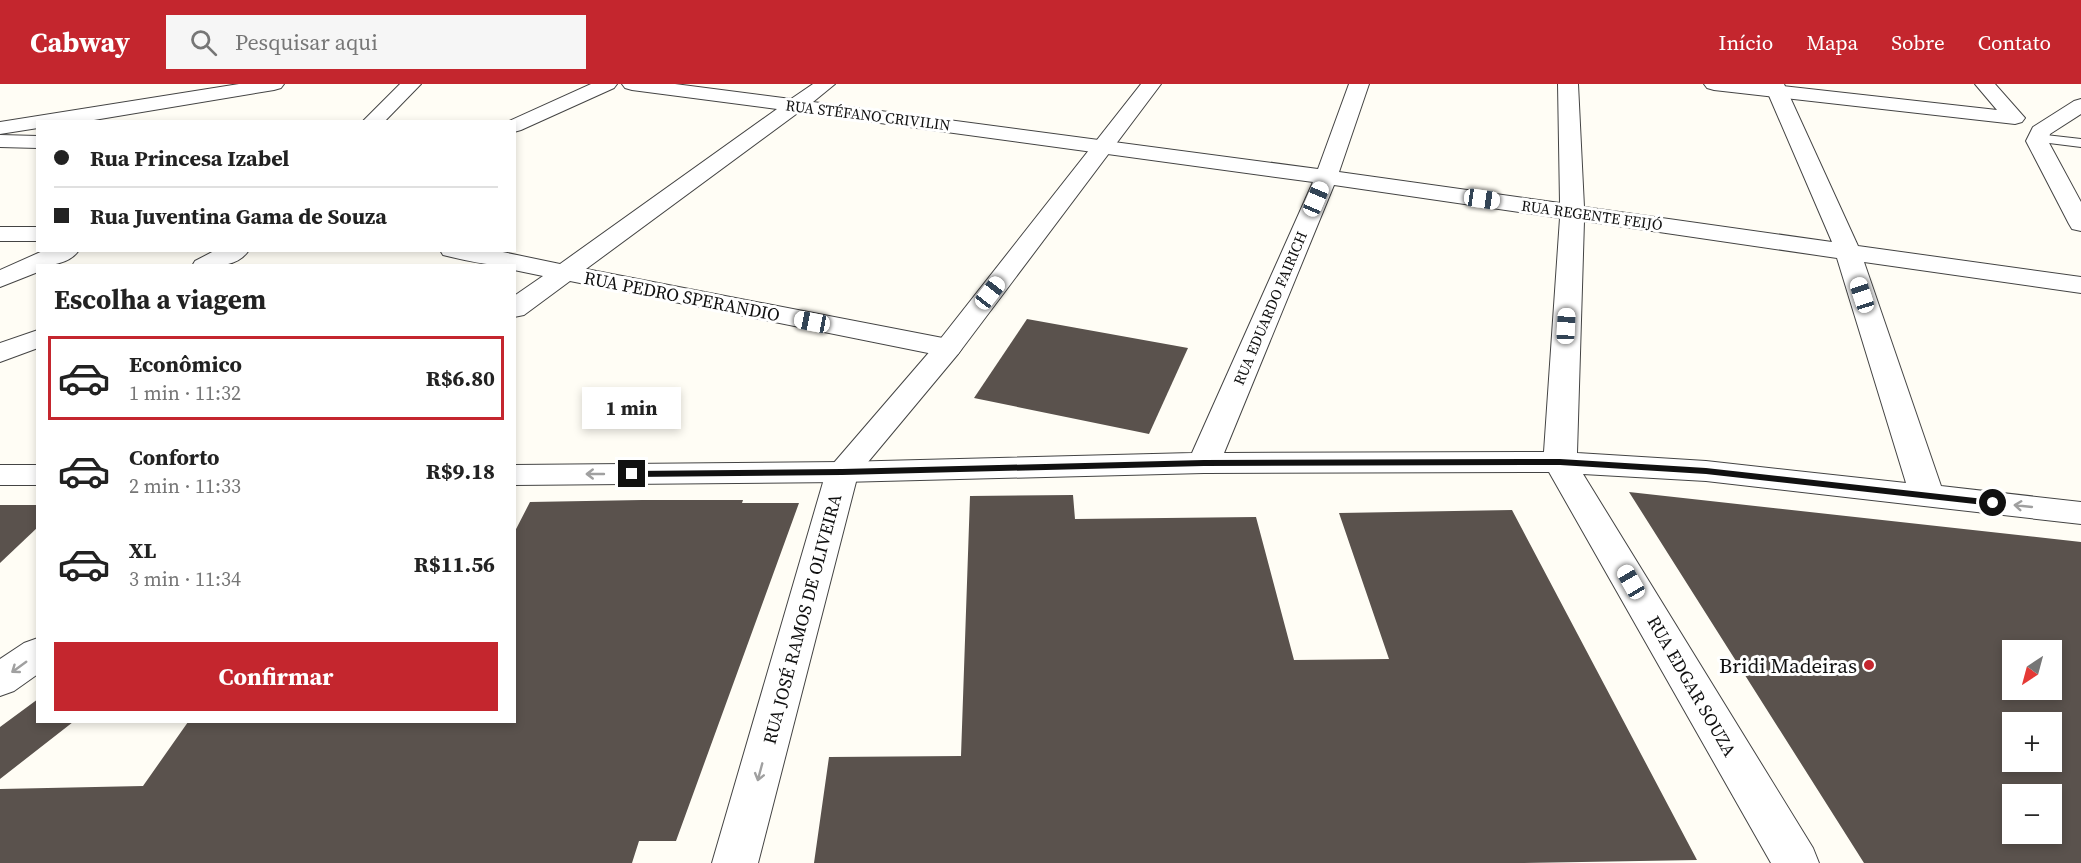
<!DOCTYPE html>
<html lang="pt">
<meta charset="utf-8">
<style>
body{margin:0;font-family:"Source Serif 4",serif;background:#f6f6f6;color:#222;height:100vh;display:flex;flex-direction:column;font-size:22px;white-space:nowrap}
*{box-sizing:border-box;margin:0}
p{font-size:20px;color:#767676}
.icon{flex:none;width:33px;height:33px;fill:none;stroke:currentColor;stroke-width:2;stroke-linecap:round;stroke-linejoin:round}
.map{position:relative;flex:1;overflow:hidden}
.side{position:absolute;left:36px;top:180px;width:480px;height:459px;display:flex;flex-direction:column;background:#fff;border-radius:0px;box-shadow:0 3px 9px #0003}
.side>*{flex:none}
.guide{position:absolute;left:36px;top:36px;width:480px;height:132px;border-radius:0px;box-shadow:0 3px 9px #0003;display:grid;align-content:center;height:132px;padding:0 18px;background:#fff}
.needle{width:39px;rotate:216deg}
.controls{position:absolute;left:2002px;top:556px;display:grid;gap:12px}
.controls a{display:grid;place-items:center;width:60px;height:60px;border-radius:0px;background:#fff;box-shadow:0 3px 9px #0003;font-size:30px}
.end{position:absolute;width:27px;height:27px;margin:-14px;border:8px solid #111;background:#fff;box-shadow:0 0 0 3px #fff}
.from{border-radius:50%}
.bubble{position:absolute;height:42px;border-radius:0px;background:#fff;box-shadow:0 3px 9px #0003;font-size:20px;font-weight:700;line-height:42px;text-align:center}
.car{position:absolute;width:18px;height:36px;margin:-18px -9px;border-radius:8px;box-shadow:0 0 4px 2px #0007;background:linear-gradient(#fff 24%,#345 0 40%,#fff 0 76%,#345 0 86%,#fff 0)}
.guide b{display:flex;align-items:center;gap:21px;height:57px;font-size:22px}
.guide b+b{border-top:2px solid #e0e0e0}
.guide i{width:15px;height:15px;background:#222}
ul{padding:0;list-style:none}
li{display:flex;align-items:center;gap:18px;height:84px;margin:0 12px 9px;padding:0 6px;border:3px solid transparent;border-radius:0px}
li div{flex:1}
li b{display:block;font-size:22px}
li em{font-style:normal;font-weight:700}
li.on{border-color:#c4262e}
li>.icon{width:54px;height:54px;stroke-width:1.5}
h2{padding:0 18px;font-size:27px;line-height:72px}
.action{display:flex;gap:12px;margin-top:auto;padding:12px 18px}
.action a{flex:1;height:69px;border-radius:0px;background:#c4262e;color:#fff;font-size:24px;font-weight:700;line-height:69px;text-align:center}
header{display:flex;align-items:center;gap:36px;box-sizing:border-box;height:84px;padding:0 30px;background:#c4262e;color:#fff}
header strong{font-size:28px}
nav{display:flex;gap:33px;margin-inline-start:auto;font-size:21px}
.search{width:420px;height:54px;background:#f6f6f6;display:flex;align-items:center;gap:15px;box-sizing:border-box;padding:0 21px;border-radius:0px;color:#767676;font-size:22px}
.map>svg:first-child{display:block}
.building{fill:#5a524d;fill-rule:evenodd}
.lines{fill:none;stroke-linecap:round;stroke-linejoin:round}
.service-casing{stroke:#444;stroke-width:2}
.minor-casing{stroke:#444;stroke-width:2}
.tertiary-casing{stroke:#444;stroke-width:2}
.service{fill:#fff;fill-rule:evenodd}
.minor{fill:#fff;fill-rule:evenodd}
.tertiary{fill:#fff;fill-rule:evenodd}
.oneway{stroke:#a0a0a0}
.route{fill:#111}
.poi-dot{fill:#c4262e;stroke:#fff;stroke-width:2}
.labels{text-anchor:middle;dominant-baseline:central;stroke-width:6;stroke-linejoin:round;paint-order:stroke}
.far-street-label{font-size:15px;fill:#111;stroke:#fff}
.street-label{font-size:18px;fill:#111;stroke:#fff}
.near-poi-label{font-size:21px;fill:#111;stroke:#fff;text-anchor:end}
</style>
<header>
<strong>Cabway</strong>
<div class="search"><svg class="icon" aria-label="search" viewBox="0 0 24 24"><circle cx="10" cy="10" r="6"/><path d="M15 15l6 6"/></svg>Pesquisar aqui</div>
<nav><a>Início</a><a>Mapa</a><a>Sobre</a><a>Contato</a></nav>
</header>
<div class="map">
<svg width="2081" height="779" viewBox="0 0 2081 779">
<rect width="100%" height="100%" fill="#fffdf5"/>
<!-- building -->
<g class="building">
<path d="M1027,235L1188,264L1149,350L974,314Z"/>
<path d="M1629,408L2081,458V779H1864ZM2013,567H2052V606H2013ZM2013,639H2052V678H2013ZM2013,711H2052V750H2013Z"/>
<path d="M1073,411L1075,435L1256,433L1294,576L1389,575L1339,429L1512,426L1697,776L1522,779H814L829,673L961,672L970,412Z"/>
<path d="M642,416H743L742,419H799L676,757H639L632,779H0V705L143,702L188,638H514V449L530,418Z"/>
<path d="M0,421H38V443L0,479Z"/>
<path d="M38,615V638H73L0,695V643Z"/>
</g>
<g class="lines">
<!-- service casing -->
<g class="service-casing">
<path id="service" d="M2037,50L2081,55V63L2033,57L2031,54Z"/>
</g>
<!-- minor casing -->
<g class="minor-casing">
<g id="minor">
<path d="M400,0H421L384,38H362Z"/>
<path d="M622,0H675L791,15L813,0H835L813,18L1318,85L1349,0H1369L1339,88L1560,119L1558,0H1578L1584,123L1832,158L1764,0H1784L1858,162L2081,193V209L1864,178L1941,402L2081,418V440L1706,397L1583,390L1813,764L1819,779H1771L1549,388L1204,389L842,398L514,401V381L842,378L1192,369L1313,98L799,28L586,185L948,255L958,258L962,264L958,270L948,273L570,197L524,231L514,233V212L543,192L514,186V182C490,182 467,177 443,171L440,166H493L560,180L777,25L632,6L625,4ZM1334,101L1560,134L1544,368L1224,369ZM1584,137L1837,174L1906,399L1706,377L1577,369Z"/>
<path d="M2081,15V30L2050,50L2048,57L2081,118V147L2072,145L2069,140L2026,57L2033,43L2074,17Z"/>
<path d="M0,51L38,52V64L0,63Z"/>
<rect x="0" y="143" width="38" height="14"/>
<path d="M45,166H79C71,179 51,182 38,182V188L0,203V186Z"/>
<rect x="0" y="381" width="38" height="20"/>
<path d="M38,554V590L14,607L0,612V575L24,559Z"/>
</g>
</g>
<!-- tertiary casing -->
<g class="tertiary-casing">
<g id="tertiary">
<path d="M239,0H284L281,4L274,6L82,38H38V44L0,50V38Z"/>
<path d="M591,0H617L614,4L521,46L514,48V38H507Z"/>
<path d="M1141,0H1161L958,270L858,390L758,779H712L826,388L938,258Z"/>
<path d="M1704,0H1765L1997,26L1975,0H1995L2025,34L2022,38L2015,40L1714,6L1707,4Z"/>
<path d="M216,166H249C237,185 211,182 192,182L195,177Z"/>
<path d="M38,246V264L0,278V259Z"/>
</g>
</g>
<!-- service -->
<use href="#service" class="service"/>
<!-- minor -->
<use href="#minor" class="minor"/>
<!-- tertiary -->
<use href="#tertiary" class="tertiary"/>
</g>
<!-- one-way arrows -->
<defs><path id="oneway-shaft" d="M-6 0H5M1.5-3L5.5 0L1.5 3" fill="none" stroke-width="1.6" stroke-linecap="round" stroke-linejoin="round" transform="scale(1.5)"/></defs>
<g class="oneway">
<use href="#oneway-shaft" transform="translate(595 390) rotate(180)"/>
<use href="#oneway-shaft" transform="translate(2023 422) rotate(-174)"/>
<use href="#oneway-shaft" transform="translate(19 583) rotate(144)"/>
<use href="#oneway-shaft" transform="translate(760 688) rotate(105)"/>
</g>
<!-- route -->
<path class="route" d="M1560,375L1706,384L1993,416L1998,419L1993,422L1706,390L1560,381L1204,382L842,391L632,393L627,390L632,387L842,385L1204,376Z"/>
<!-- markers -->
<circle class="poi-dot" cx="1869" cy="581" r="6"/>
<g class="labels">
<!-- far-street labels -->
<g class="far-street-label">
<text transform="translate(868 31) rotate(7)">RUA STÉFANO CRIVILIN</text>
<text transform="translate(1592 131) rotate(8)">RUA REGENTE FEIJÓ</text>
<text transform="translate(1270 224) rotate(-67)">RUA EDUARDO FAIRICH</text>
</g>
<!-- street labels -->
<g class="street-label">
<text transform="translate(682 212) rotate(11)">RUA PEDRO SPERANDIO</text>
<text transform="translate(802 535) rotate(-75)">RUA JOSÉ RAMOS DE OLIVEIRA</text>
<text transform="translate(1692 602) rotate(60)">RUA EDGAR SOUZA</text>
</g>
<!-- near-poi labels -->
<g class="near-poi-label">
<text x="1857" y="581">Bridi Madeiras</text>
</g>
</g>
</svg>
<div class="controls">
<a><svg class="needle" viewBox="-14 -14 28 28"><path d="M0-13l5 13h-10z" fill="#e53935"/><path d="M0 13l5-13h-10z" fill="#767676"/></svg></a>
<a>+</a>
<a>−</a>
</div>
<i class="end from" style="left:1993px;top:419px"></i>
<i class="end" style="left:632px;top:390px"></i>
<div class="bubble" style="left:582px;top:303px;width:99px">1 min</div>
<i class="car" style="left:1316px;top:115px;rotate:23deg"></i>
<i class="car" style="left:1482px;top:115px;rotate:98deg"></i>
<i class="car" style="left:990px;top:209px;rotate:38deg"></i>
<i class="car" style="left:1862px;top:211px;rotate:342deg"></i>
<i class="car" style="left:812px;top:238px;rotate:281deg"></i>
<i class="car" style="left:1566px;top:242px;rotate:3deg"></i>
<i class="car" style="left:1631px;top:498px;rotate:330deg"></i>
<div class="guide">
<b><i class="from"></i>Rua Princesa Izabel</b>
<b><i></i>Rua Juventina Gama de Souza</b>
</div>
<section class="side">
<h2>Escolha a viagem</h2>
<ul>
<li class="on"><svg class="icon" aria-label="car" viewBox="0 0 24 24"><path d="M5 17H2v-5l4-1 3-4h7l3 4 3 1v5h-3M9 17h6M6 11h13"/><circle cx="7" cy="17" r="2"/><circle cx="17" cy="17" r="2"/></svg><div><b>Econômico</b><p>1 min · 11:32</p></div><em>R$6.80</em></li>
<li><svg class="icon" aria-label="car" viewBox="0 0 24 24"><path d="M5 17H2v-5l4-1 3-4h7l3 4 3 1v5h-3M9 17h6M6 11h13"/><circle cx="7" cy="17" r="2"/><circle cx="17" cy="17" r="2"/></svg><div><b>Conforto</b><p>2 min · 11:33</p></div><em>R$9.18</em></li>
<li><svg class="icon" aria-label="car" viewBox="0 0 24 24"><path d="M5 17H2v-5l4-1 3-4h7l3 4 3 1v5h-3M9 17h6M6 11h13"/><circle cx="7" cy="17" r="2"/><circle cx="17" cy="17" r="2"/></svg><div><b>XL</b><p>3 min · 11:34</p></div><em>R$11.56</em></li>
</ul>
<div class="action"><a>Confirmar</a></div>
</section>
</div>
